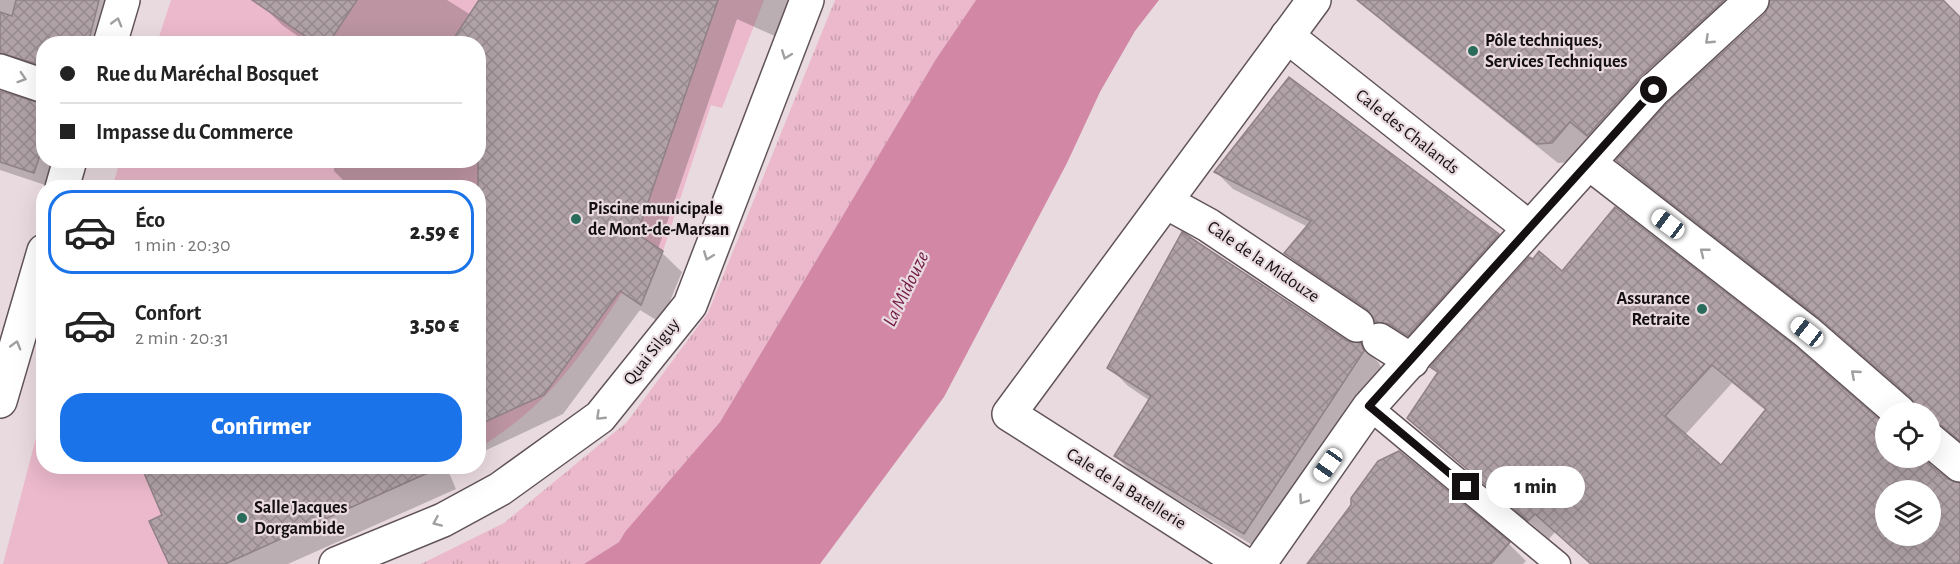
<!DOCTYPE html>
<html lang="fr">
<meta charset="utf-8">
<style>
body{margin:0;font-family:"Alegreya Sans",sans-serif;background:#f6f6f6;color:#222;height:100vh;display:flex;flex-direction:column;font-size:22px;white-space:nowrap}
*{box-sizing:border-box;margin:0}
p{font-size:20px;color:#767676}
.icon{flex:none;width:33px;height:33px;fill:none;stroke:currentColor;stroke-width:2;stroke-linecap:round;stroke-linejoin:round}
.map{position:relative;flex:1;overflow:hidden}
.side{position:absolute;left:36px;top:180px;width:450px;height:294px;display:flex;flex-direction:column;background:#fff;border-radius:24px;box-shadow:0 6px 24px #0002}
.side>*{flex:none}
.banner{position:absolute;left:36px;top:36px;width:450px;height:132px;border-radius:24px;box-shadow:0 6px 24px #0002;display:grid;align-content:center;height:132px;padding:0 24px;background:#fff}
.fabs{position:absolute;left:1875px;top:402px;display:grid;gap:12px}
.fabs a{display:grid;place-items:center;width:66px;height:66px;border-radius:50%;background:#fff;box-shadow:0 6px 24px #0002;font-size:30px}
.end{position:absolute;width:27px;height:27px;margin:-14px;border:8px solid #140f11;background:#fff;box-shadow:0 0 0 3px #fff}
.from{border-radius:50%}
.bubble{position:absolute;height:42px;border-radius:21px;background:#fff;box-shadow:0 6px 24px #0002;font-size:20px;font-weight:800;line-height:42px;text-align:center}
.car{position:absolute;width:18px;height:36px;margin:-18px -9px;border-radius:8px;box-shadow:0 0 4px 2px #0007;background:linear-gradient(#fff 24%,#345 0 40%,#fff 0 76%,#345 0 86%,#fff 0)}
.banner b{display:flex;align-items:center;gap:21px;height:57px;font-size:22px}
.banner b+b{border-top:2px solid #e0e0e0}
.banner i{width:15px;height:15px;background:#222}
ul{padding:10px 0 0;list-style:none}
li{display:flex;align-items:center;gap:18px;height:84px;margin:0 12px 9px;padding:0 12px;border:3px solid transparent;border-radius:24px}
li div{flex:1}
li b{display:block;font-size:22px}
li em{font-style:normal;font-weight:800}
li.selected{border-color:#1a73e8}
li>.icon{width:54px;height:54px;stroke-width:1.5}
.cta{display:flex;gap:12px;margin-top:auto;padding:12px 24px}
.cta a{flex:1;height:69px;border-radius:24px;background:#1a73e8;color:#fff;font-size:24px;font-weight:800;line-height:69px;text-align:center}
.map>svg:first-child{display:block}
.grass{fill:url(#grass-tufts)}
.pitch{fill:#ebb9cb}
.water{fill:#d288a5}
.shadow{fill:#0003;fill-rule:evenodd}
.building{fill:url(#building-cross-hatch);stroke:#8f8185;stroke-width:1.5;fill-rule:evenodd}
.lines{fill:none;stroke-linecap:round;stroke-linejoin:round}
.service-casing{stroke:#615459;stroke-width:27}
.pedestrian-casing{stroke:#615459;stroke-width:36}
.minor-casing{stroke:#615459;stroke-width:36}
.tertiary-casing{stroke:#615459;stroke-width:36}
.service{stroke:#fff;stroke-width:24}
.pedestrian{stroke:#fff;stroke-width:33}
.minor{stroke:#fff;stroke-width:33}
.tertiary{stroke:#fff;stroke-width:33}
.oneway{stroke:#a19fa0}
.route{stroke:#140f11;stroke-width:8}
.poi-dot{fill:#2a6c5c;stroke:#e9dadf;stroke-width:2}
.labels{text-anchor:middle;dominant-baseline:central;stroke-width:4.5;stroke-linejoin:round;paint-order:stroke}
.poi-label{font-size:18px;font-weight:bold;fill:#140f11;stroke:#e9dadf;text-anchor:start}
.street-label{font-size:18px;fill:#140f11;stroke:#e9dadf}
.water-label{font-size:20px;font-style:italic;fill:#711b46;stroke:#e9dadf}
</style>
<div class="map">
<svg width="1960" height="564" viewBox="0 0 1960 564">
<defs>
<pattern id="grass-tufts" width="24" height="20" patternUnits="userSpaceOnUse" patternTransform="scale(1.5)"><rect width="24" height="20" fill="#ebb9cb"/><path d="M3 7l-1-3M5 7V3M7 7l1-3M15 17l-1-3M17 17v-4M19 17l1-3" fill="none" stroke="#c99ead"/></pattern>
<pattern id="building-cross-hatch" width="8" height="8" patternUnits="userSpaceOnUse" patternTransform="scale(1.5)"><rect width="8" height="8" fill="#b0a2a7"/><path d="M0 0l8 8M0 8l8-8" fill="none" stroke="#968a8f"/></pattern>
</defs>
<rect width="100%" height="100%" fill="#e9dadf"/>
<!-- grass -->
<path class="grass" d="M835,0H976L936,59L720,422L619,542L584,564H421L504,523L627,422L708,313Z"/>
<!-- pitch -->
<g class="pitch">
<path d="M171,0H764L722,108L711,105L663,251L641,305L622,293C578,361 548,405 479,448L478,188H112L120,161L478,160V44L157,43Z"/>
<path d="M43,411L44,466L443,467L225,564H3Z"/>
</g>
<!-- water -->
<path class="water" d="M976,0H1159L1135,31L1100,92L1067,163L944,397L820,564H584L619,542L625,532L720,422L936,59Z"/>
<!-- shadow -->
<g class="shadow">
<path d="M0,0H117L106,44H44V75H0Z"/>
<path d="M266,0H447L471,15L481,0H791L779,38L737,19L658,249L682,272L661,323L640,310L563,414L478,454V188H351L334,171V160H478V44H376L365,37L360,44H309L282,25L263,6Z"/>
<path d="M1379,0H1729L1572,162L1558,163L1391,29L1372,10Z"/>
<path d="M1783,0H1941L1960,19V445L1931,457V466L1956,485L1960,484V564H1591L1555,532L1549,539L1409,418L1439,373L1432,367L1562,273L1886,458H1930V412H1919L1917,404L1840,337L1641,182L1622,163ZM1732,383L1766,411L1721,467L1685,435ZM1886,490H1930V536H1886Z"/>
<path d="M1290,79L1498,235L1516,252L1407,341L1394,339L1374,318L1303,270L1286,253L1308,227L1233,189L1216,172Z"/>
<path d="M0,92L44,106V160H57L48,186L0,170Z"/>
<path d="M1346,342L1360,344L1379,363L1382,370L1264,552L1134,474L1115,456L1150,401L1128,386L1109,367Z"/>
<path d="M1399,453L1509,544L1526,561L1523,564H1309Z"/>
<path d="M143,466H451L447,468L456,489L288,564H171L164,516Z"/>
</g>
<!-- building -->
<g class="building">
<path d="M16,0H99L88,44H44V66L0,53V12L12,16Z"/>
<path d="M252,0H357L328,44H317Z"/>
<path d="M479,0H718L637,234L663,251L641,305L620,291L544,395L478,425V44H450Z"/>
<path d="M1357,0H1724L1641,76L1587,136L1570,122L1552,143L1537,144Z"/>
<path d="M1770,0H1943L1960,17V441L1942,426L1930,422V412H1917L1911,398L1818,317L1616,160L1667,103L1765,14Z"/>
<path d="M1289,77L1499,234L1408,336L1389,324L1375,322L1367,309L1284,253L1311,221L1214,172Z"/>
<path d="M0,91L44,104V143L34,173L0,162Z"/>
<path d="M1615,207L1795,346L1886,425V458H1922L1948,479L1960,483V564H1591L1535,514L1528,521L1407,418L1438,372L1430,367L1529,257L1533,259L1539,251L1562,271ZM1712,365L1766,409L1721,465L1665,416ZM1886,490H1930V536H1886Z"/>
<path d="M1182,232L1347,341L1361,343L1364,351L1244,534L1114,456L1151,396L1107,368Z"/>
<path d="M1399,451L1510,542L1491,564H1307L1351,505V498L1378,461Z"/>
<path d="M141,466H443L225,564H169L149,521L162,515Z"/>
</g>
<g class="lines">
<!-- service casing -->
<g class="service-casing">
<path id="service" d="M1369,407L1558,564"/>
</g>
<!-- pedestrian casing -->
<g class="pedestrian-casing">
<g id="pedestrian">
<path d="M1287,36L1528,227"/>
<path d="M1166,202L1208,225L1357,325"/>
<path d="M1379,340L1412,361"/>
<path d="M1244,564L1009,414L1314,0"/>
</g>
</g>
<!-- minor casing -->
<g class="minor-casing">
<g id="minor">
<path d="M110,44L123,0"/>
<path d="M0,71L44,86"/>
<path d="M1589,163L1807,332L1899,412"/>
<path d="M62,188L70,160"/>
<path d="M0,401L44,251"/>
<path d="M1930,440L1960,465"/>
<path d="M336,564L443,520L500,489L600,417L690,305L807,0"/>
</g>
</g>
<!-- tertiary casing -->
<g class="tertiary-casing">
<path id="tertiary" d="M1259,564L1369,407L1654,90L1752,0"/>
</g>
<!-- service -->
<use href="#service" class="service"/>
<!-- pedestrian -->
<use href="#pedestrian" class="pedestrian"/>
<!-- minor -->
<use href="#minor" class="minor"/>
<!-- tertiary -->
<use href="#tertiary" class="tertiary"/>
</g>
<!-- one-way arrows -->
<defs><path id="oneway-chevron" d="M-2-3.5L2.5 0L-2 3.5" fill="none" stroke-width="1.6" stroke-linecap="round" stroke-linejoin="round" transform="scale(1.5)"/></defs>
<g class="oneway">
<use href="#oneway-chevron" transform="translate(117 22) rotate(-74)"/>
<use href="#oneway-chevron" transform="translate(1709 40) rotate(137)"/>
<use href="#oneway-chevron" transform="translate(786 55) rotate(111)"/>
<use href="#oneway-chevron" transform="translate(22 78) rotate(18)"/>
<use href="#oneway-chevron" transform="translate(1704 252) rotate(-142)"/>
<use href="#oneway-chevron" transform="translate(708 256) rotate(111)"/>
<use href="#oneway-chevron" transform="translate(16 345) rotate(-74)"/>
<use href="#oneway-chevron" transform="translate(1855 374) rotate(-139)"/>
<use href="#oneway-chevron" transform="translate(600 416) rotate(136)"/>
<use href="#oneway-chevron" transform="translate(1303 500) rotate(125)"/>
<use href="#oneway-chevron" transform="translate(437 522) rotate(156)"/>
</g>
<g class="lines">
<!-- route -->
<path class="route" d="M1466,487L1369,406L1654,90"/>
</g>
<!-- markers -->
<g class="poi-dot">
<circle cx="1473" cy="51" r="6"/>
<circle cx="576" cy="219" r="6"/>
<circle cx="1702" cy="309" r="6"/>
<circle cx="242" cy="518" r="6"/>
</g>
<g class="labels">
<!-- poi labels -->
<g class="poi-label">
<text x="1485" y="41">Pôle techniques,<tspan x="1485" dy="21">Services Techniques</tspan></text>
<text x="588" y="209">Piscine municipale<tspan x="588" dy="21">de Mont-de-Marsan</tspan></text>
<text x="1690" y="299" text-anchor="end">Assurance<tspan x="1690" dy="21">Retraite</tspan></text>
<text x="254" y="508">Salle Jacques<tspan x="254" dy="21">Dorgambide</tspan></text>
</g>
<!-- street labels -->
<g class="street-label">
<text transform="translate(1407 132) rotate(38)">Cale des Chalands</text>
<text transform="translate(1263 262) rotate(34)">Cale de la Midouze</text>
<text transform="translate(652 352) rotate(-52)">Quai Silguy</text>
<text transform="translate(1126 489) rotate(32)">Cale de la Batellerie</text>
</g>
<!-- water labels -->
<g class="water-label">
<text transform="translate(906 289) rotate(-64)">La Midouze</text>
</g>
</g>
</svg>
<div class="fabs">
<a><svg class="icon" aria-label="locate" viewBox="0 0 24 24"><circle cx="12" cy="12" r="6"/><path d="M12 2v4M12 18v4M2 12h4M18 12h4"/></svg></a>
<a><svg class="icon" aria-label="layers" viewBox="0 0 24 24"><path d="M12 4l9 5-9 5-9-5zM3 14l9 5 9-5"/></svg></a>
</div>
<i class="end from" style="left:1654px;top:90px"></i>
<i class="end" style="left:1466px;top:487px"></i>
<div class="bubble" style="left:1486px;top:466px;width:99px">1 min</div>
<i class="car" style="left:1668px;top:224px;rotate:307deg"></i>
<i class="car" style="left:1807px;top:332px;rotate:308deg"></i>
<i class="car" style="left:1328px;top:465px;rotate:215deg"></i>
<div class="banner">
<b><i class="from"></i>Rue du Maréchal Bosquet</b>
<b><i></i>Impasse du Commerce</b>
</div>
<section class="side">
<ul>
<li class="selected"><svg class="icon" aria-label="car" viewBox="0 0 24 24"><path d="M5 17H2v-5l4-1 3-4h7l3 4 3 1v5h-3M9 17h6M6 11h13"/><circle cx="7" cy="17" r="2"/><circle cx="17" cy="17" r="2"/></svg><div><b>Éco</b><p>1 min · 20:30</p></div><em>2.59 €</em></li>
<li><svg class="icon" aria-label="car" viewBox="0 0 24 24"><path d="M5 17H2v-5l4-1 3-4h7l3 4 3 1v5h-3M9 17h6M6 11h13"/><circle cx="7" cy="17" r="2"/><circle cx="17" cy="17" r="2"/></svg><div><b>Confort</b><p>2 min · 20:31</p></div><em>3.50 €</em></li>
</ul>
<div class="cta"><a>Confirmer</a></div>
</section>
</div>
